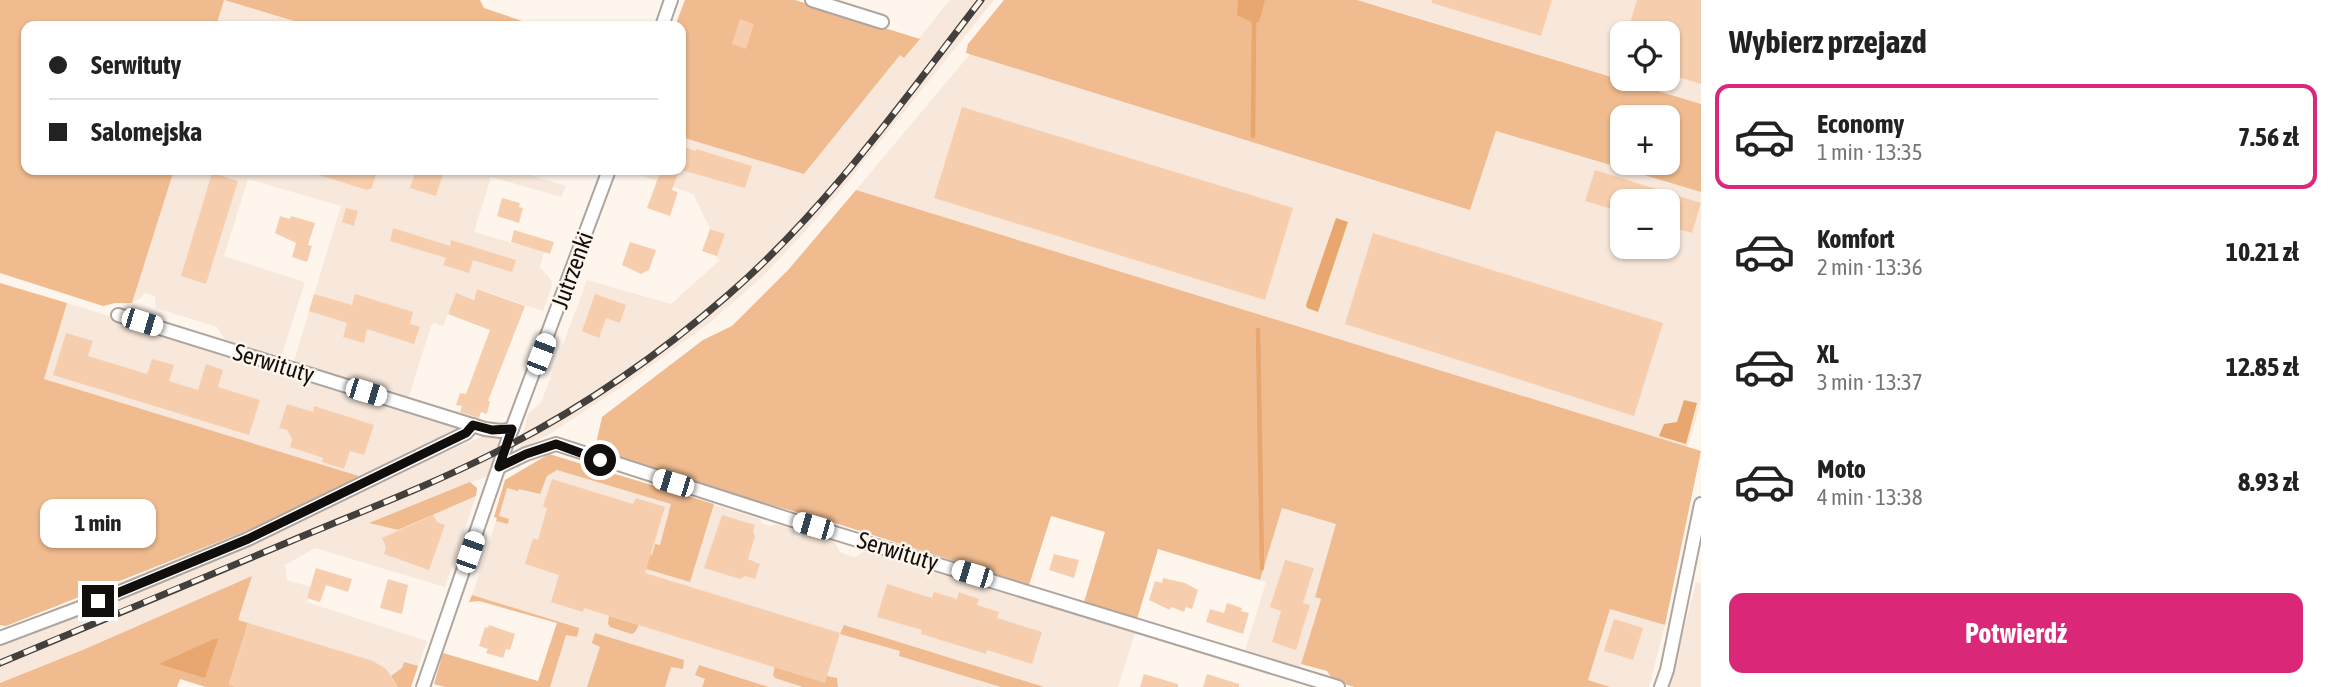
<!DOCTYPE html>
<html lang="pl">
<meta charset="utf-8">
<style>
body{margin:0;font-family:"Asap Condensed",sans-serif;background:#f6f6f6;color:#222;height:100vh;display:flex;flex-direction:column;font-size:26px;white-space:nowrap}
*{box-sizing:border-box;margin:0}
p{font-size:23px;color:#767676}
.icon{flex:none;width:38px;height:38px;fill:none;stroke:currentColor;stroke-width:2;stroke-linecap:round;stroke-linejoin:round}
.map{position:relative;flex:1;overflow:hidden}
.details{display:flex;flex-direction:column;background:#fff;width:630px}
.details>*{flex:none}
.hud{position:absolute;left:21px;top:21px;width:665px;height:154px;border-radius:14px;box-shadow:0 2px 5px #0004;display:grid;align-content:center;height:154px;padding:0 28px;background:#fff}
.fabs{position:absolute;left:1610px;top:21px;display:grid;gap:14px}
.fabs a{display:grid;place-items:center;width:70px;height:70px;border-radius:14px;background:#fff;box-shadow:0 2px 5px #0004;font-size:35px}
.end{position:absolute;width:32px;height:32px;margin:-16px;border:9px solid #110e0c;background:#fff;box-shadow:0 0 0 4px #fff}
.from{border-radius:50%}
.bubble{position:absolute;height:49px;border-radius:14px;background:#fff;box-shadow:0 2px 5px #0004;font-size:23px;font-weight:700;line-height:49px;text-align:center}
.car{position:absolute;width:21px;height:42px;margin:-21px -10px;border-radius:9px;box-shadow:0 0 5px 2px #0007;background:linear-gradient(#fff 24%,#345 0 40%,#fff 0 76%,#345 0 86%,#fff 0)}
.hud b{display:flex;align-items:center;gap:24px;height:66px;font-size:26px}
.hud b+b{border-top:2px solid #e0e0e0}
.hud i{width:18px;height:18px;background:#222}
ul{padding:0;list-style:none}
li{display:flex;align-items:center;gap:21px;height:105px;margin:0 14px 10px;padding:0 14px;border:4px solid transparent;border-radius:14px}
li div{flex:1}
li b{display:block;font-size:26px}
li em{font-style:normal;font-weight:700}
li.current{border-color:#db2777}
li>.icon{width:63px;height:63px;stroke-width:1.5}
h2{padding:0 28px;font-size:32px;line-height:84px}
.primary-button{display:flex;gap:14px;margin-top:auto;padding:14px 28px}
.primary-button a{flex:1;height:80px;border-radius:14px;background:#db2777;color:#fff;font-size:28px;font-weight:700;line-height:80px;text-align:center}
main{display:flex;flex:1;min-height:0}
.map>svg:first-child{display:block}
.built{fill:#f8e8db;fill-rule:evenodd}
.green{fill:#f0bb8e;fill-rule:evenodd}
.water{fill:#e8a76e}
.lines{fill:none;stroke-linecap:round;stroke-linejoin:round}
.stream{stroke:#e8a76e;stroke-width:4.5}
.building{fill:#f7cead}
.minor-casing{stroke:#aea59e;stroke-width:16}
.minor{stroke:#fff;stroke-width:12}
.rail-casing{stroke:#433f3c;stroke-width:7}
.rail{stroke:#fef5ed;stroke-width:4.5;stroke-dasharray:13;stroke-linecap:butt}
.route{stroke:#110e0c;stroke-width:9}
.labels{text-anchor:middle;dominant-baseline:central;stroke-width:5;stroke-linejoin:round;paint-order:stroke}
.street-label{font-size:24px;fill:#110e0c;stroke:#fef5ed}
</style>
<main>
<div class="map">
<svg width="1701" height="687" viewBox="0 0 1701 687">
<rect width="100%" height="100%" fill="#fef5ed"/>
<!-- built -->
<g class="built">
<path d="M223,0L311,26H216Z"/>
<path d="M950,0H994L842,189L800,237L760,279L709,323L629,382L548,435L519,450L528,414L541,403L587,280L671,304L720,260L716,258L725,234L710,229L693,194L627,170H681V137L804,174L900,55L904,57Z"/>
<path d="M1357,0H1701V104L1419,18ZM1622,33H1668V79H1622Z"/>
<path d="M970,54L1470,210L1496,131L1701,192V401L1687,449L856,190ZM1622,201H1668V247H1622Z"/>
<path d="M174,170H514L566,186L561,197L491,177L474,232L544,252L540,267L551,280L552,286L543,311L478,289L473,300L456,293L443,326L434,323L431,326L408,400L293,364L341,206L248,179L224,256L305,282L280,360L227,344L217,327L156,308L155,296L144,293L142,297L132,303Z"/>
<path d="M67,303L298,375V379L311,383L314,380L459,425L457,430L359,476L43,379Z"/>
<path d="M488,434H496L500,439L490,475L370,523L398,530L476,496L445,587L315,548L285,565L287,580L311,587L307,602L427,641L411,687H206L85,649L0,683V642Z"/>
<path d="M549,454L760,519L762,523L767,525L771,526L775,524L795,530L794,537L801,539L803,533L835,542L840,552L850,556L855,557L865,551L1135,633L1118,687H769L713,669L707,687H536L557,622L472,595L496,521L497,518L494,517L505,480Z"/>
<path d="M1282,508L1337,524L1315,596L1321,598L1299,671L1244,654L1266,582L1260,580Z"/>
<path d="M1696,582L1701,583V687H1669Z"/>
<path d="M1610,608L1665,625L1649,687H1610L1588,680Z"/>
</g>
<!-- green -->
<g class="green">
<path d="M0,0H480L484,8L537,26H311L224,0L216,26H26V170H174L132,303H115L103,306L0,273Z"/>
<path d="M685,0H795L920,39L904,58L900,55L804,174L681,137V26H675Z"/>
<path d="M1004,0H1357L1701,104V192L1496,131L1470,210L966,53L968,44ZM1622,117H1668V163H1622Z"/>
<path d="M856,190L1701,451L1665,625L1610,609L1588,680L1610,687H1355C1344,684 1333,682 1327,671L1301,664L1321,599L1315,597L1336,524L1282,508L1260,580L1158,549L1137,619L1084,602L1105,532L1051,516L1029,585L832,522L671,477L600,453L596,444L602,417L703,340L732,326L789,269Z"/>
<path d="M0,283L67,303L44,379L359,476L344,488L289,514L6,626L0,625Z"/>
<path d="M549,454L714,504L690,582L633,565L638,551L652,555L655,544L660,545L671,504L557,470L547,476L540,494L519,489L518,491L507,488L499,516L509,519L508,524L496,521L497,518L494,517L505,480Z"/>
<path d="M470,482L477,488L476,496L398,530L369,523Z"/>
<path d="M252,576L238,620L248,623L229,684L236,687H206L180,679L177,687H0V683L85,649Z"/>
<path d="M472,595L579,628L577,637L566,635L550,687H445L434,684L443,653L538,681L557,623L479,601L469,602Z"/>
<path d="M609,616L639,625L635,632L632,634L610,627L608,624Z"/>
<path d="M844,625L1044,687H1001L899,656L900,651L840,634Z"/>
<path d="M595,633L684,660L683,669L671,667L665,687H587L600,647L592,643Z"/>
<path d="M404,662L418,666L411,687H394L397,685L391,676L402,668Z"/>
<path d="M699,665L769,687H702L705,679L695,675Z"/>
<path d="M775,666L837,678L838,687H803L775,678L773,675Z"/>
</g>
<!-- water -->
<g class="water">
<path d="M1238,0H1265L1259,22H1252L1237,15Z"/>
<path d="M1336,218L1348,222L1318,312L1307,308L1306,305Z"/>
<path d="M1684,400L1697,403L1686,444L1659,436L1664,424L1677,422Z"/>
<path d="M214,639H218L205,678L159,664Z"/>
</g>
<g class="lines">
<!-- stream -->
<g class="stream">
<path d="M1253,136L1254,22"/>
<path d="M1258,330L1262,568"/>
</g>
</g>
<!-- building -->
<g class="building">
<path d="M1432,0H1552L1541,36L1432,3Z"/>
<path d="M1637,0H1701V84L1668,74V33H1627Z"/>
<path d="M740,19L754,24L746,49L732,44Z"/>
<path d="M962,107L1293,208L1265,300L934,198Z"/>
<path d="M681,146L696,151V149L752,166L745,188L681,170Z"/>
<path d="M311,170H377L372,188L367,190L310,172Z"/>
<path d="M416,170H444L436,196L410,188Z"/>
<path d="M661,170H679L672,190L678,192L670,216L647,208Z"/>
<path d="M1595,170L1701,203L1692,233L1668,226V201H1622V212L1585,201Z"/>
<path d="M212,173L238,181L206,284L181,276Z"/>
<path d="M502,198L520,203L519,207L523,208L519,223L497,216Z"/>
<path d="M346,208L358,211L354,226L342,222Z"/>
<path d="M280,216L290,219L291,216L315,223L308,245L312,246L307,262L292,257L296,243L275,233Z"/>
<path d="M393,228L450,246L451,240L516,260L512,272L473,260L469,273L443,265L446,258L390,241Z"/>
<path d="M710,229L725,234L717,256L702,251Z"/>
<path d="M514,230L554,242L550,254L511,242Z"/>
<path d="M1373,233L1663,323L1634,416L1345,324Z"/>
<path d="M630,242L656,250L649,270L641,274L622,265Z"/>
<path d="M477,289L525,306L488,401H490L487,414L481,412L479,418L460,412L462,406L456,405L460,393L466,394L490,330L448,314L456,293L474,300Z"/>
<path d="M314,294L352,305L355,294L413,312L410,324L420,327L414,344L367,329L364,343L343,337L347,323L309,311Z"/>
<path d="M595,294L626,305L620,323L606,318L599,338L582,331Z"/>
<path d="M66,333L93,341L88,356L147,374L152,359L174,365L169,381L198,390L206,364L223,370L218,387L260,400L249,435L53,375Z"/>
<path d="M287,404L313,412L314,406L374,425L364,455L350,451L344,469L322,462L323,458L290,447L292,439L287,430L279,428Z"/>
<path d="M552,479L633,504L636,498L665,507L645,573L840,633L825,683L584,608L583,612L551,602L559,575L525,564L533,538L538,540L547,508L543,506Z"/>
<path d="M433,515L437,522L445,525L429,570L384,554L386,547L382,538Z"/>
<path d="M722,515L755,525L753,532L755,536L748,559L760,564L755,579L745,576L740,579L704,568Z"/>
<path d="M1054,554L1079,560L1074,578L1049,570Z"/>
<path d="M1285,560L1314,568L1303,603L1310,605L1296,650L1272,642L1281,611L1270,607Z"/>
<path d="M316,568L352,579L348,592L326,585L320,602L307,598Z"/>
<path d="M1163,578L1185,583L1198,590L1192,609L1186,607L1184,612L1171,607L1170,610L1149,600L1155,581L1162,583Z"/>
<path d="M388,579L408,585L402,614L380,608Z"/>
<path d="M887,584L932,598L934,592L957,599L959,592L979,599L977,605L999,612L997,618L1042,632L1032,664L987,650L986,654L921,634L922,630L877,617Z"/>
<path d="M1227,603L1242,608L1241,611L1249,613L1243,634L1206,622L1210,609L1224,613Z"/>
<path d="M1614,619L1643,628L1633,660L1604,651Z"/>
<path d="M248,623L373,661L386,669L398,687H236L229,685Z"/>
<path d="M489,625L515,634L510,650L506,649L503,658L486,653L488,649L479,646L485,627L488,628Z"/>
<path d="M1144,674L1178,684V687H1140Z"/>
<path d="M1207,674L1239,684V687H1203Z"/>
</g>
<g class="lines">
<!-- minor casing -->
<g class="minor-casing">
<g id="minor">
<path d="M812,0L882,22"/>
<path d="M662,26L671,0"/>
<path d="M118,315L485,429L501,431L512,429"/>
<path d="M499,467L526,454L556,444L792,520L1338,687"/>
<path d="M0,638L98,601L248,539L466,433L473,425"/>
<path d="M423,687L509,437L609,170"/>
<path d="M1661,687L1667,670L1701,504"/>
</g>
</g>
<!-- minor -->
<use href="#minor" class="minor"/>
<!-- rail casing -->
<g class="rail-casing">
<path id="rail" d="M0,663C97,622 194,581 291,541C360,512 431,485 498,451C581,409 658,356 728,295C826,210 902,102 981,0"/>
</g>
<!-- rail -->
<use href="#rail" class="rail"/>
</g>
<g class="lines">
<!-- route -->
<path class="route" d="M98,601L248,539L466,433L473,425L492,430L512,429L499,467L526,454L556,444L600,460"/>
</g>
<g class="labels">
<!-- street labels -->
<g class="street-label">
<text transform="translate(572 270) rotate(-70)">Jutrzenki</text>
<text transform="translate(274 363) rotate(17)">Serwituty</text>
<text transform="translate(898 551) rotate(17)">Serwituty</text>
</g>
</g>
</svg>
<div class="fabs">
<a><svg class="icon" aria-label="locate" viewBox="0 0 24 24"><circle cx="12" cy="12" r="6"/><path d="M12 2v4M12 18v4M2 12h4M18 12h4"/></svg></a>
<a>+</a>
<a>−</a>
</div>
<i class="end from" style="left:600px;top:460px"></i>
<i class="end" style="left:98px;top:601px"></i>
<div class="bubble" style="left:40px;top:499px;width:116px">1 min</div>
<i class="car" style="left:142px;top:322px;rotate:107deg"></i>
<i class="car" style="left:541px;top:354px;rotate:21deg"></i>
<i class="car" style="left:366px;top:392px;rotate:107deg"></i>
<i class="car" style="left:673px;top:483px;rotate:287deg"></i>
<i class="car" style="left:813px;top:526px;rotate:286deg"></i>
<i class="car" style="left:470px;top:552px;rotate:19deg"></i>
<i class="car" style="left:972px;top:574px;rotate:287deg"></i>
<div class="hud">
<b><i class="from"></i>Serwituty</b>
<b><i></i>Salomejska</b>
</div>
</div>
<section class="details">
<h2>Wybierz przejazd</h2>
<ul>
<li class="current"><svg class="icon" aria-label="car" viewBox="0 0 24 24"><path d="M5 17H2v-5l4-1 3-4h7l3 4 3 1v5h-3M9 17h6M6 11h13"/><circle cx="7" cy="17" r="2"/><circle cx="17" cy="17" r="2"/></svg><div><b>Economy</b><p>1 min · 13:35</p></div><em>7.56 zł</em></li>
<li><svg class="icon" aria-label="car" viewBox="0 0 24 24"><path d="M5 17H2v-5l4-1 3-4h7l3 4 3 1v5h-3M9 17h6M6 11h13"/><circle cx="7" cy="17" r="2"/><circle cx="17" cy="17" r="2"/></svg><div><b>Komfort</b><p>2 min · 13:36</p></div><em>10.21 zł</em></li>
<li><svg class="icon" aria-label="car" viewBox="0 0 24 24"><path d="M5 17H2v-5l4-1 3-4h7l3 4 3 1v5h-3M9 17h6M6 11h13"/><circle cx="7" cy="17" r="2"/><circle cx="17" cy="17" r="2"/></svg><div><b>XL</b><p>3 min · 13:37</p></div><em>12.85 zł</em></li>
<li><svg class="icon" aria-label="car" viewBox="0 0 24 24"><path d="M5 17H2v-5l4-1 3-4h7l3 4 3 1v5h-3M9 17h6M6 11h13"/><circle cx="7" cy="17" r="2"/><circle cx="17" cy="17" r="2"/></svg><div><b>Moto</b><p>4 min · 13:38</p></div><em>8.93 zł</em></li>
</ul>
<div class="primary-button"><a>Potwierdź</a></div>
</section>
</main>
